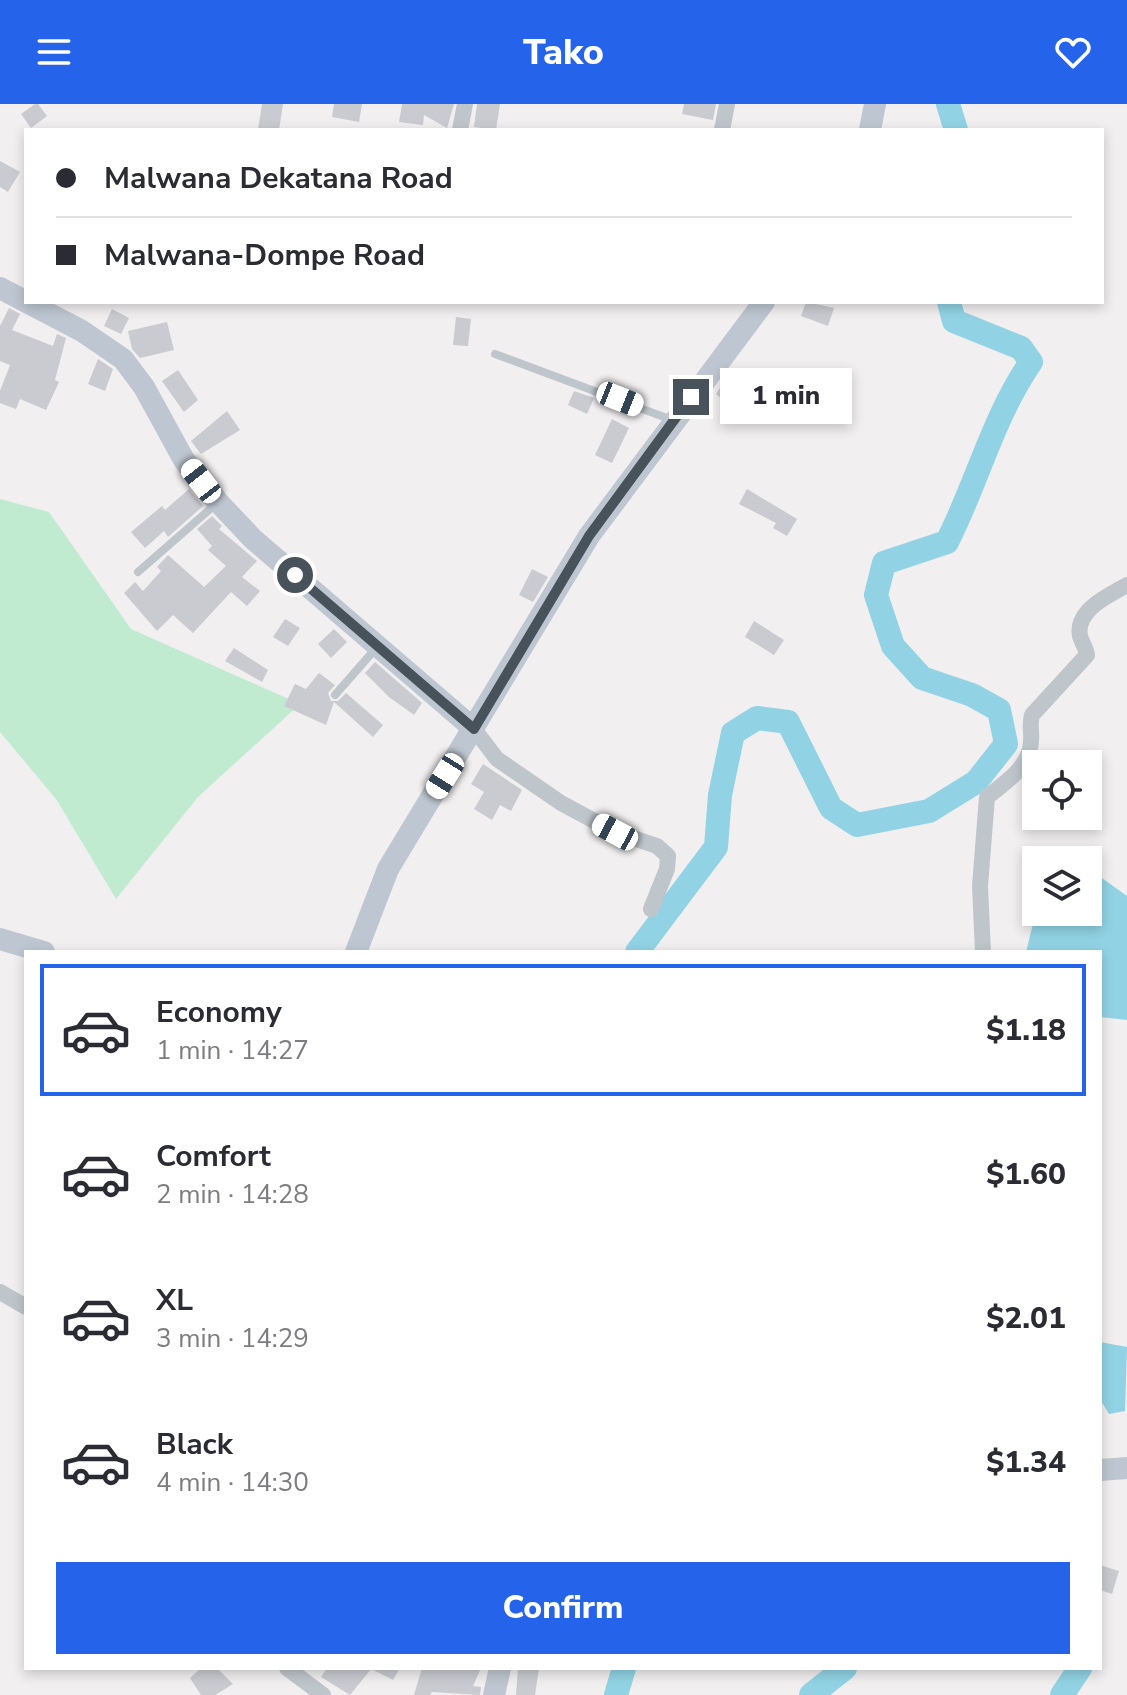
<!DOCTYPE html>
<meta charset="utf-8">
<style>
body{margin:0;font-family:"Nunito Sans",sans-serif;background:#f7f7f7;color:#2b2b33;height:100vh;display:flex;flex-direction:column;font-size:30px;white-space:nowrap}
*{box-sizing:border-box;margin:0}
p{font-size:26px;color:#7c7c81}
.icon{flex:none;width:44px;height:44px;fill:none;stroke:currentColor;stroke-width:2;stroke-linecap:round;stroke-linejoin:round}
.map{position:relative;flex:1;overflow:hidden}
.details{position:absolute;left:24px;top:846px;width:1078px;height:720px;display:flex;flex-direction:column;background:#fff;border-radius:0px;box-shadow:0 4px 12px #0003}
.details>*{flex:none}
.top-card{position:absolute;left:24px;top:24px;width:1080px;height:176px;border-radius:0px;box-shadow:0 4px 12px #0003;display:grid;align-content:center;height:176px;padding:0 32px;background:#fff}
.fabs{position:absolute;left:1022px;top:646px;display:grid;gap:16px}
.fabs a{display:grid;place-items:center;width:80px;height:80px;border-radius:0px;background:#fff;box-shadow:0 4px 12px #0003;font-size:40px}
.end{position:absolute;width:36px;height:36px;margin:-18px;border:10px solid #48525b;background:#fff;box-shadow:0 0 0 4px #fff}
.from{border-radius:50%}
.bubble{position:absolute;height:56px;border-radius:0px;background:#fff;box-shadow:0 4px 12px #0003;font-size:26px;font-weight:800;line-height:56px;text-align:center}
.car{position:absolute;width:24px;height:48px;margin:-24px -12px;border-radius:10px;box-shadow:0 0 6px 2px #0007;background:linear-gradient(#fff 24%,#345 0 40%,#fff 0 76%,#345 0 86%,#fff 0)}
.top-card b{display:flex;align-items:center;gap:28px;height:76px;font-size:30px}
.top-card b+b{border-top:2px solid #e1e1e2}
.top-card i{width:20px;height:20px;background:#2b2b33}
ul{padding:14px 0 0;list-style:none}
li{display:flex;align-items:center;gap:24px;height:132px;margin:0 16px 12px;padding:0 16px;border:4px solid transparent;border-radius:0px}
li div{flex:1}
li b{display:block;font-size:30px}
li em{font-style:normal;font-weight:800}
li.current{border-color:#2563eb}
li>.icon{width:72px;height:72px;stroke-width:1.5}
.primary-button{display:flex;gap:16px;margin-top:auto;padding:16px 32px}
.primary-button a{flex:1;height:92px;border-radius:0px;background:#2563eb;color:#fff;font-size:32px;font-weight:800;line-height:92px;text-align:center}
header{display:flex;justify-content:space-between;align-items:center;height:104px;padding:0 32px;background:#2563eb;color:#fff;font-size:36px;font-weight:800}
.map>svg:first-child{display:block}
.green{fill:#c1ebd1}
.water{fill:#91d3e4}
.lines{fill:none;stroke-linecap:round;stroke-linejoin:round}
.river{stroke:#91d3e4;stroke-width:24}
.building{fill:#c9cbd1}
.lane{stroke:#bec6cc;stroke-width:8}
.street{stroke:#bec6cc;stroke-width:16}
.secondary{stroke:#bec7d1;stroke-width:22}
.route{stroke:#48525b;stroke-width:10}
</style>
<header><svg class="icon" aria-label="menu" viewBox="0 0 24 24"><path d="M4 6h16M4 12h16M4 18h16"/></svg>Tako<svg class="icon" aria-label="heart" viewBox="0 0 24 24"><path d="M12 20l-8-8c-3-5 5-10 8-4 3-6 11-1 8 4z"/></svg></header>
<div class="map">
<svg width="1127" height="1591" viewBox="0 0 1127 1591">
<rect width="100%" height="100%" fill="#f1efef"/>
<!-- green -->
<path class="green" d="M0,395L49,408L131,525L300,600L198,693L116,795L56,695L0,628Z"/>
<!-- water -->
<g class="water">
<path d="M1088,764L1127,792V916L1100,913V848H1026L1036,808H1088Z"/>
<path d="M1100,1238L1127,1243L1125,1307L1109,1310L1100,1295Z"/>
</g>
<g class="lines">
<!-- river -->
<g class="river">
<path d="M948,0L956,26"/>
<path d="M637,848L716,743L720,691L733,629L757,614L788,618L831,704L857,721L929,707L976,678L1006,640L999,606L972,591L922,574L893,542L876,491L884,459L947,438C977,379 993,313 1031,258L1021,244L954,217L949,198"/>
<path d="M616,1591L624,1564"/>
<path d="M811,1591L845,1564"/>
<path d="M1062,1591L1080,1564"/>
</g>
</g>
<!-- building -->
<g class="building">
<path d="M35,0H38L47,12L31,24L21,10Z"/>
<path d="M262,0H283L279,26H258Z"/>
<path d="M334,0H362L359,18L332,13Z"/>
<path d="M402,0H454L447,24L424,11L423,21L399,18Z"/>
<path d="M477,0H500L496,26L474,23Z"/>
<path d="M684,0H716L713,16L682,10Z"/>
<path d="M0,57L20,68L8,88L0,83Z"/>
<path d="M806,198L834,204L828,222L801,212Z"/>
<path d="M9,204L20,210L12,226L53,242L57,230L66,234L55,276L59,278L46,306L20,295L16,305L0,299V287L10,261L0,257V222Z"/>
<path d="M112,205L129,214L121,230L104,222Z"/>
<path d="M456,213L471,215L468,242L453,241Z"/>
<path d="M167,218L174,246L140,254L132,245L128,227Z"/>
<path d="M98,255L113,265L105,287L88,280Z"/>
<path d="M733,265L747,276L729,301L716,290Z"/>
<path d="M178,266L198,296L184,308L162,277Z"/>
<path d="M574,287L594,294L587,310L568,301Z"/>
<path d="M227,307L240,326L201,350L191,337Z"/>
<path d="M612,315L629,324L612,359L595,351Z"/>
<path d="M189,385L203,402L168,433L164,427L145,444L131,428L162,402L165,406Z"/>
<path d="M747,385L797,415L787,432L773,424L776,419L739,400Z"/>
<path d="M212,412L222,422L219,425L257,457L242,473L260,487L247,502L231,488L193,529L173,511L157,527L124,489L135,478L143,487L161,467L157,463L168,451L204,483L226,462L208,446L212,442L197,425Z"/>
<path d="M532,465L548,473L533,498L519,491Z"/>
<path d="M285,515L300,524L288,542L273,533Z"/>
<path d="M754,517L784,536L774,551L745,533Z"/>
<path d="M334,525L347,538L331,554L318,540Z"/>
<path d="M234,544L268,566L262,578L225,557Z"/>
<path d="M375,558L422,599L414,611L389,593L365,569Z"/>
<path d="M319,569L335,581L328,589L331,597H338L346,589L383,621L373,633L334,598L326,621L284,602L295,580L306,585Z"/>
<path d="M483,660L522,686L511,707L500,701L492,716L474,705L484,688L471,680Z"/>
<path d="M1100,1461L1119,1467L1112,1490L1100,1486Z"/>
<path d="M201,1564H217L233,1580L215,1591H201L190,1574Z"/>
<path d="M327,1564H400L393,1576L371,1565L350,1591L321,1573Z"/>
<path d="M422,1564H481L473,1582L481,1583L480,1591L432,1588L430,1591H414Z"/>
<path d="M518,1564H539L535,1591H516Z"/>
</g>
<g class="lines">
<!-- lane -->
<g class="lane">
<path d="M495,250L672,316"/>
<path d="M138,468L217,399"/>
<path d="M335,591L377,543"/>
</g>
<!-- street -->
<g class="street">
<path d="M460,26L465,0"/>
<path d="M722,26L727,0"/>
<path d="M474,625L497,655L561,699L615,728L657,742L668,752L667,765L651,805"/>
<path d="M983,848L980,782L987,693C1005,679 1030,663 1031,637C1032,627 1029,621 1032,611L1087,551C1086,544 1082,539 1080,532C1075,506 1109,491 1127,481"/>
<path d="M0,1188L26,1203"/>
<path d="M287,1564L323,1591"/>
</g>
<!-- secondary -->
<g class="secondary">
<path d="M870,26L875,0"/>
<path d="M0,184L82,227L123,255L144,283L184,356L218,398L253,435L474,625"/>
<path d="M0,835L44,848"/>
<path d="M356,848L388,765L589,432L764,198"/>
<path d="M1100,1366L1127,1364"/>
<path d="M494,1591L500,1564"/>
</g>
</g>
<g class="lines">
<!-- route -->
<path class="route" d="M295,471L474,625L589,432L691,293"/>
</g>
</svg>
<div class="fabs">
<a><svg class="icon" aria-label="locate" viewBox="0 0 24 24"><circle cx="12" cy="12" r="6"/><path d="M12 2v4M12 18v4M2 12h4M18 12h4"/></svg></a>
<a><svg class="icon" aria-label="layers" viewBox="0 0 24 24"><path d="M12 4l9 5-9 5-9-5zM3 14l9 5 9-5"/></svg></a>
</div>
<i class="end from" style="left:295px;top:471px"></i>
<i class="end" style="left:691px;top:293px"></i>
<div class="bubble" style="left:720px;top:264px;width:132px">1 min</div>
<i class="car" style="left:620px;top:295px;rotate:112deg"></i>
<i class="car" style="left:201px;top:377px;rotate:322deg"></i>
<i class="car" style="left:445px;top:672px;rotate:212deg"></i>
<i class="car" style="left:615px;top:728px;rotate:298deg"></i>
<div class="top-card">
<b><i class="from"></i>Malwana Dekatana Road</b>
<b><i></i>Malwana-Dompe Road</b>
</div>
<section class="details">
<ul>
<li class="current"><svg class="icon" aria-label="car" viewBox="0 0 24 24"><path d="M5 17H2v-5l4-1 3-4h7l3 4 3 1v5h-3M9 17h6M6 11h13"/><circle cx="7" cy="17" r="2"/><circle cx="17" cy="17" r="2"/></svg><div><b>Economy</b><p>1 min · 14:27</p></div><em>$1.18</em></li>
<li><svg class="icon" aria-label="car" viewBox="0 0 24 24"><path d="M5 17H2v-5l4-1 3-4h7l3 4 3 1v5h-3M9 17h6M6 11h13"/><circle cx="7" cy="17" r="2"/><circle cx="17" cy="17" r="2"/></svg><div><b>Comfort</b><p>2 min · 14:28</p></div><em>$1.60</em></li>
<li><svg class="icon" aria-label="car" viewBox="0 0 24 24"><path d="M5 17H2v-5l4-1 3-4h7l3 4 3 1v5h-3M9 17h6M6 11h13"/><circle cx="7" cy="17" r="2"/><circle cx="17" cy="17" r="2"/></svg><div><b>XL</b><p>3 min · 14:29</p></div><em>$2.01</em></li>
<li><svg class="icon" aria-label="car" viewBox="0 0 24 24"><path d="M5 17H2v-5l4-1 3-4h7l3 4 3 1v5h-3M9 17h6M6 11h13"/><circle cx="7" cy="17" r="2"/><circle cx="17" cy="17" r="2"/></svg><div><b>Black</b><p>4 min · 14:30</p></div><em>$1.34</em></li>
</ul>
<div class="primary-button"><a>Confirm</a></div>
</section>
</div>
